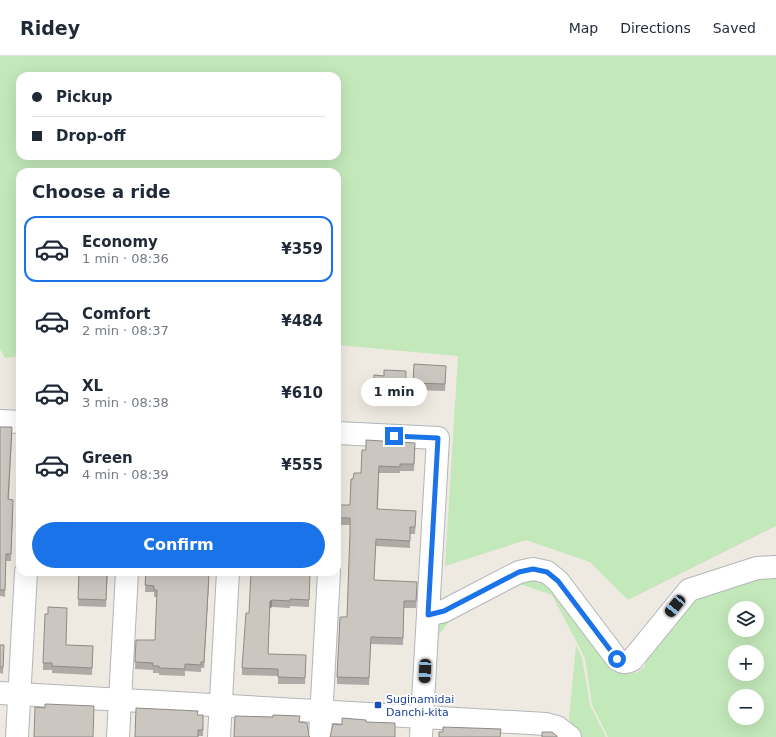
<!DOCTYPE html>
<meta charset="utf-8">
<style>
body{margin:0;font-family:"DejaVu Sans",sans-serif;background:#f6f6f7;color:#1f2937;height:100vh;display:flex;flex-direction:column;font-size:15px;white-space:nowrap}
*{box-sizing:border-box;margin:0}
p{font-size:13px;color:#747a83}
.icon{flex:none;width:22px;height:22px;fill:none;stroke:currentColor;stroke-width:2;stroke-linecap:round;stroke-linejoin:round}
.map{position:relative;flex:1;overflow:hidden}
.sheet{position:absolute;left:16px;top:112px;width:325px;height:408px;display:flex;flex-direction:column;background:#fff;border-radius:12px;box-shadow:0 4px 16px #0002}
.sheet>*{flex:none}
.banner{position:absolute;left:16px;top:16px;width:325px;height:88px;border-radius:12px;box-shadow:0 4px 16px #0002;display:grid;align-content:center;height:88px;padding:0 16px;background:#fff}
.tools{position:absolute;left:728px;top:545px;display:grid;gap:8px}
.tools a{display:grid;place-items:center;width:36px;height:36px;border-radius:50%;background:#fff;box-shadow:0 4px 16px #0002;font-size:20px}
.end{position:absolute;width:18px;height:18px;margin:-9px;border:5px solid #1a73e8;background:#fff;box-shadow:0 0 0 2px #fff}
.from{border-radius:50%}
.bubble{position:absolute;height:28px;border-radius:14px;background:#fff;box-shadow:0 4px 16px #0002;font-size:13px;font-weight:600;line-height:28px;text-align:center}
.car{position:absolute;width:12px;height:24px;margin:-12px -6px;border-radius:5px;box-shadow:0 0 3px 1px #0007;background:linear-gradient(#222 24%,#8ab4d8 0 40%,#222 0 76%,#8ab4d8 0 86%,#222 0)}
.banner b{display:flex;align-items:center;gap:14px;height:38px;font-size:15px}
.banner b+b{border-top:1px solid #e0e1e3}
.banner i{width:10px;height:10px;background:#1f2937}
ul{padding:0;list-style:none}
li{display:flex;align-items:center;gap:12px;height:66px;margin:0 8px 6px;padding:0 8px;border:2px solid transparent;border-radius:12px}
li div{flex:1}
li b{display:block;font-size:15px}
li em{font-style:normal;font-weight:600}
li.active{border-color:#1a73e8}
li>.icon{width:36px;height:36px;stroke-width:1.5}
h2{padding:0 16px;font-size:18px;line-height:48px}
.primary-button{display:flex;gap:8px;margin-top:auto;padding:8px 16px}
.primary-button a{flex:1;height:46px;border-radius:24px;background:#1a73e8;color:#fff;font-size:16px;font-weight:600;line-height:46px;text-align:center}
header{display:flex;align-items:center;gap:24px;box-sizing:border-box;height:56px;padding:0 20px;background:#fff;border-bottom:1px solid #e0e1e3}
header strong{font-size:19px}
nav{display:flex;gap:22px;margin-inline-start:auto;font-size:14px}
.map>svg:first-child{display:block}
.green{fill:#c3e8ba;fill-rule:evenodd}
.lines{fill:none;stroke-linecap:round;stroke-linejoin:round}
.minor-casing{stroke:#b2b6ba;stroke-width:24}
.minor{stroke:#fff;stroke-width:22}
.wall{fill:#afaaa5}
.shaded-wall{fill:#8e8b86}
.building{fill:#cbc6c0;stroke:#8e8b86}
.route{stroke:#1a73e8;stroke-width:5}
.transit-dot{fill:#1a4fb4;stroke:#fff;stroke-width:1.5}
.labels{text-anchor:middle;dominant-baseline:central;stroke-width:3.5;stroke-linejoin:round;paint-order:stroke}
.transit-label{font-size:11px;fill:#164399;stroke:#fff;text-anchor:start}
</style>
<header>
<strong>Ridey</strong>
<nav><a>Map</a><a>Directions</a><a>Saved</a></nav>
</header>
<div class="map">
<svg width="776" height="681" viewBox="0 0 776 681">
<rect width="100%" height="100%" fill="#eee9e1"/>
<!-- green -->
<g class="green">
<path d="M0,0H776V470L628,544L590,506L526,484L445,510L458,300L337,289V116H20V300L5,302L0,293ZM20,20H337V100H20Z"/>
<path d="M776,518V681H608L592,649L585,602L552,539L520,528L452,562L433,586L435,573L440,566L522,523L544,522L620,616L629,618L637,616L644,611L651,591L689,543ZM735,552H757V574H735ZM735,596H757V618H735ZM735,640H757V662H735Z"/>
<path d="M576,589L582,602L590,649L606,681H579L569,663Z"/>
</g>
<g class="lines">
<!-- minor casing -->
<g class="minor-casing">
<g id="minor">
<path d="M0,365L20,366"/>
<path d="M337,377L438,382L421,681"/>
<path d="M428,559L444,555L519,516L533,513L547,516L558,525L617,603C623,607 626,607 632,604L689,534L757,512L776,511"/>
<path d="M0,637L546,668L557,671L570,681"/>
<path d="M17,681L26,516"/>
<path d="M118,681L127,516"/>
<path d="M219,681L228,516"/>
<path d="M320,681L329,516"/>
</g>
</g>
<!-- minor -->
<use href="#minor" class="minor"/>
</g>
<!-- wall -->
<g class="wall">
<path d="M414,308L446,316L445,335L413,334Z"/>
<path d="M374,319L406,322L405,347L373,346Z"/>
<path d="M0,371L12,378L9,443L13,450L11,505H6L5,541L0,540Z"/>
<path d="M415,387L414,415H400V417H379L378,453L416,462L415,478H410V492L376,490L374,524L417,533L416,552H404L403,589L371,588L369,629L337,628V621L347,561L350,478V469H340V462L350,449L353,423L361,417L366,394Z"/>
<path d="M79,516H108L106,551L78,550Z"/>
<path d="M146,516L174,517L209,525L204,612H201V616L185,615V620L159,619V617H153V614L135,613L136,584H155L157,541H154V536H145Z"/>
<path d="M310,516L309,551L290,550V552L272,551L270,552L268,598L306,606L305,628H278V620L242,619V612L249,557Z"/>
<path d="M0,589L4,596L3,618L0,617Z"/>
<path d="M66,589L93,590L92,619L52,617V614H43V607Z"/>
<path d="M198,659L203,666V680H198Z"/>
</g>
<!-- shaded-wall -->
<g class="shaded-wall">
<path d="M209,518V525L204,612V606Z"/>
<path d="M272,544V551L270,552V545Z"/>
</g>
<!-- building -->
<g class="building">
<path d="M414,308L446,310L445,328L413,327Z"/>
<path d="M384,314L406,315L405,340L373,339L374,319L384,320Z"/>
<path d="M0,371H12L8,443L13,444L11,498H6L5,534H0Z"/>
<path d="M366,384L415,387L414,408H400V411L379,410L377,453L416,455L415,471H410V485L376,483L374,524L417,526L416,545H404L403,582L371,581L369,622L337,621L340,561H347L350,476V462H340V449H350L351,423H353L354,417H361L362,394H366Z"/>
<path d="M79,516H107L106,544L78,543Z"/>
<path d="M146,516H174V517L209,518L204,606H201V609L185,608V613L159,612V610H153V607L135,606L136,584H155L157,534H154V530L145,529Z"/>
<path d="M251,516H310L309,544L290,543V545L272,544L270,545L268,598L306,599L305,622L278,621V613L242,612L246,557H249Z"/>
<path d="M48,551L67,552L66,589L93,590L92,612L52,610V607H43L45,558H48Z"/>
<path d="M0,589H4L3,611H0Z"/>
<path d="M45,648L94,650L93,681H34L35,651L45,652Z"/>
<path d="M136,652L198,655L197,659H203V674H198V681H135Z"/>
<path d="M273,659L300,660L299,666L307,667L309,680L310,681H234L235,660L273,661Z"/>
<path d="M342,662L366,664V666L395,667V681H330L333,668L342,669Z"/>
<path d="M443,671L501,673L500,681H439V676H443Z"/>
<path d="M542,676H552L557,680V681H542Z"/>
</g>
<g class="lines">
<!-- route -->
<path class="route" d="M394,380L438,382L428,559L444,555L519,516L533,513L547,516L558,525L617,603"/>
</g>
<!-- markers -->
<rect class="transit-dot" x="374" y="645" width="8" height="8" rx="2"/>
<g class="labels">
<!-- transit labels -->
<g class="transit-label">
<text x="386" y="643">Suginamidai<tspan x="386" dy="13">Danchi-kita</tspan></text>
</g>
</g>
</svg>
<div class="tools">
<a><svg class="icon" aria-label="layers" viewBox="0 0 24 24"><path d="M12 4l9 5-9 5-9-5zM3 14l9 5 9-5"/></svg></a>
<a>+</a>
<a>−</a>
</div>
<i class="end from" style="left:617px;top:603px"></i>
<i class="end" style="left:394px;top:380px"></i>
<div class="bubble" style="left:361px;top:322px;width:66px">1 min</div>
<i class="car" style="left:675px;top:550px;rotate:219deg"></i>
<i class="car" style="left:425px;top:615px;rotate:183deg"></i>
<div class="banner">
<b><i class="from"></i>Pickup</b>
<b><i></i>Drop-off</b>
</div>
<section class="sheet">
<h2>Choose a ride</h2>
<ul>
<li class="active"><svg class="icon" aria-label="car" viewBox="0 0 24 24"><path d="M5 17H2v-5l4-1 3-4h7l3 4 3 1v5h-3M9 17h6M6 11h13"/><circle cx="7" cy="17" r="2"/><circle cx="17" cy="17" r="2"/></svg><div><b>Economy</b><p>1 min · 08:36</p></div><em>¥359</em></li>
<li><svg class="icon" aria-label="car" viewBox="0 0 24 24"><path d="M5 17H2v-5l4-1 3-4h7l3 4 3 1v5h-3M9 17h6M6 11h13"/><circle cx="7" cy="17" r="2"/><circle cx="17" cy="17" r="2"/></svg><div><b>Comfort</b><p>2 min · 08:37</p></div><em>¥484</em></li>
<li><svg class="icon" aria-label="car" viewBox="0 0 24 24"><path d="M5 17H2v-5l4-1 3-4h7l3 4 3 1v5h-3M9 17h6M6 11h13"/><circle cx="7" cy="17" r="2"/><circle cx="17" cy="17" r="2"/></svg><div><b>XL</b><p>3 min · 08:38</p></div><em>¥610</em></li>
<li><svg class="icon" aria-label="car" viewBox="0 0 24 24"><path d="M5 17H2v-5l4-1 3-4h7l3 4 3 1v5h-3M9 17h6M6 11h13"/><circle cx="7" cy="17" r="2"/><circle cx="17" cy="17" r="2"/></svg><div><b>Green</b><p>4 min · 08:39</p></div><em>¥555</em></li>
</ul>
<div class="primary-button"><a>Confirm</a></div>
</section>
</div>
